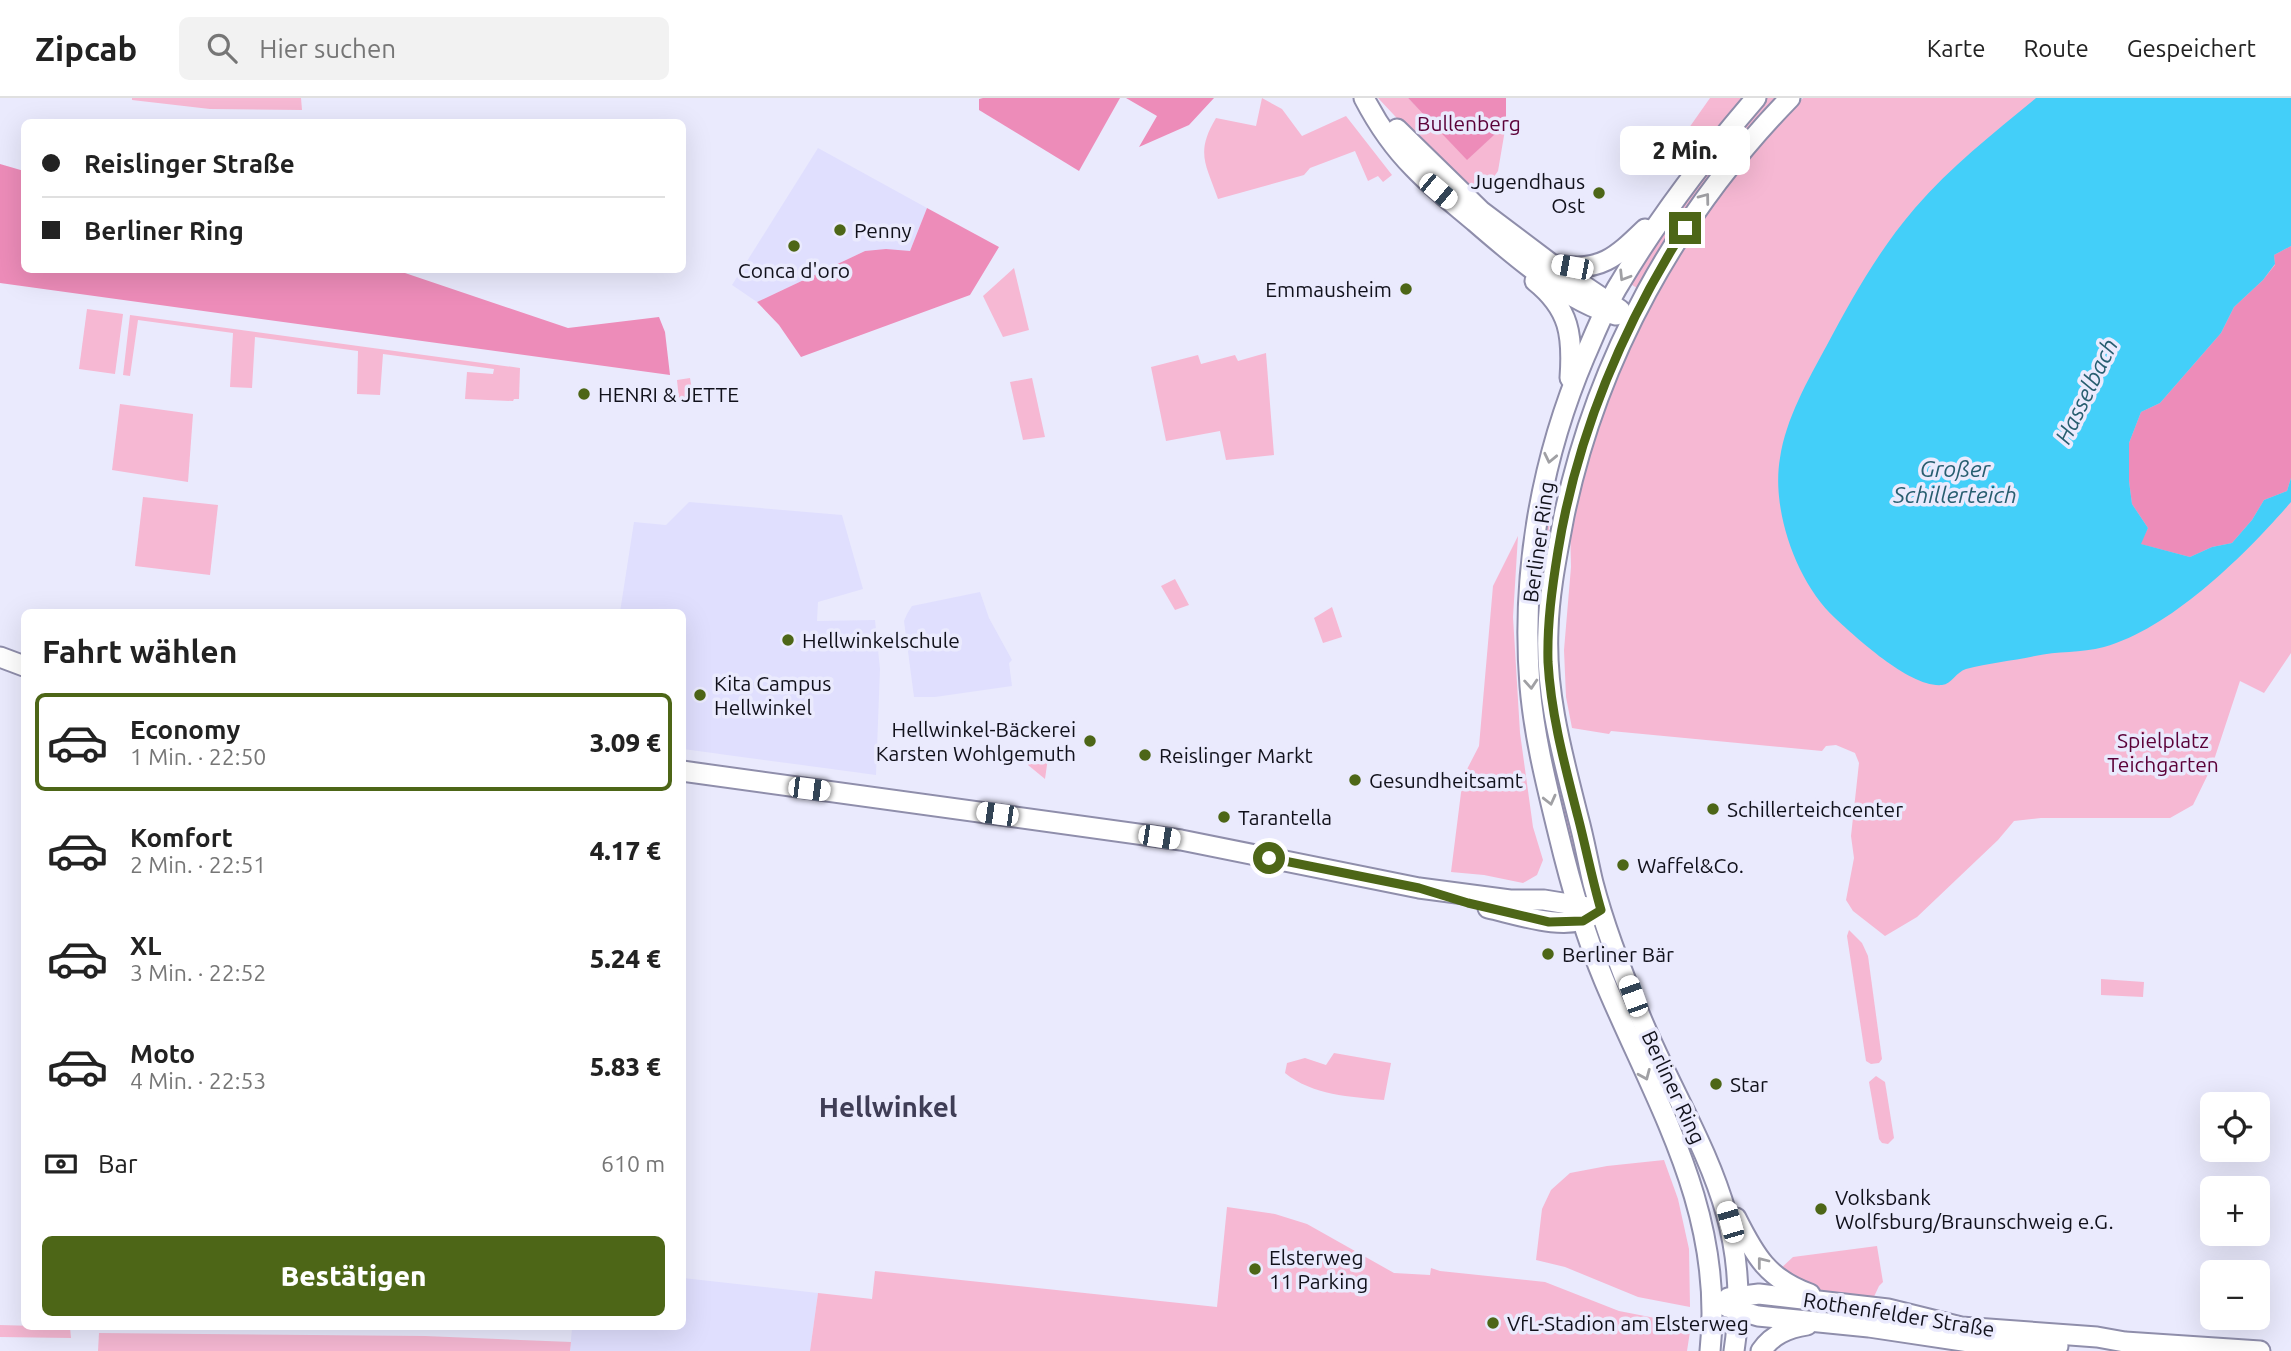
<!DOCTYPE html>
<html lang="de">
<meta charset="utf-8">
<style>
body{margin:0;font-family:Ubuntu,sans-serif;background:#f2f2f2;color:#222;height:100vh;display:flex;flex-direction:column;font-size:26px;white-space:nowrap}
*{box-sizing:border-box;margin:0}
p{font-size:23px;color:#767676}
.icon{flex:none;width:38px;height:38px;fill:none;stroke:currentColor;stroke-width:2;stroke-linecap:round;stroke-linejoin:round}
.map{position:relative;flex:1;overflow:hidden}
.side{position:absolute;left:21px;top:511px;width:665px;height:721px;display:flex;flex-direction:column;background:#fff;border-radius:10px;box-shadow:0 7px 28px #0002}
.side>*{flex:none}
.guide{position:absolute;left:21px;top:21px;width:665px;height:154px;border-radius:10px;box-shadow:0 7px 28px #0002;display:grid;align-content:center;height:154px;padding:0 21px;background:#fff}
.controls{position:absolute;left:2200px;top:994px;display:grid;gap:14px}
.controls a{display:grid;place-items:center;width:70px;height:70px;border-radius:10px;background:#fff;box-shadow:0 7px 28px #0002;font-size:35px}
.end{position:absolute;width:32px;height:32px;margin:-16px;border:9px solid #4d6617;background:#fff;box-shadow:0 0 0 4px #fff}
.from{border-radius:50%}
.bubble{position:absolute;height:49px;border-radius:10px;background:#fff;box-shadow:0 7px 28px #0002;font-size:23px;font-weight:800;line-height:49px;text-align:center}
.car{position:absolute;width:21px;height:42px;margin:-21px -10px;border-radius:9px;box-shadow:0 0 5px 2px #0007;background:linear-gradient(#fff 24%,#345 0 40%,#fff 0 76%,#345 0 86%,#fff 0)}
.guide b{display:flex;align-items:center;gap:24px;height:66px;font-size:26px}
.guide b+b{border-top:2px solid #e0e0e0}
.guide i{width:18px;height:18px;background:#222}
ul{padding:0;list-style:none}
li{display:flex;align-items:center;gap:21px;height:98px;margin:0 14px 10px;padding:0 7px;border:4px solid transparent;border-radius:10px}
li div{flex:1}
li b{display:block;font-size:26px}
li em{font-style:normal;font-weight:800}
li.selected{border-color:#4d6617}
li>.icon{width:63px;height:63px;stroke-width:1.5}
h2{padding:0 21px;font-size:32px;line-height:84px}
.pay{display:flex;align-items:center;gap:18px;height:77px;padding:0 21px;font-size:26px}
.pay p{margin-inline-start:auto}
.primary-button{display:flex;gap:14px;margin-top:auto;padding:14px 21px}
.primary-button a{flex:1;height:80px;border-radius:10px;background:#4d6617;color:#fff;font-size:28px;font-weight:800;line-height:80px;text-align:center}
header{display:flex;align-items:center;gap:42px;box-sizing:border-box;height:98px;padding:0 35px;background:#fff;border-bottom:2px solid #e0e0e0}
header strong{font-size:33px}
nav{display:flex;gap:38px;margin-inline-start:auto;font-size:24px}
.search{width:490px;height:63px;background:#f2f2f2;display:flex;align-items:center;gap:18px;box-sizing:border-box;padding:0 24px;border-radius:10px;color:#767676;font-size:26px}
.map>svg:first-child{display:block}
.built{fill:#e0dffe}
.green{fill:#f6b8d3}
.forest{fill:#ed8cb9}
.water{fill:#43cff9}
.lines{fill:none;stroke-linecap:round;stroke-linejoin:round}
.secondary-casing{stroke:#8f8eab;stroke-width:23}
.secondary{stroke:#fff;stroke-width:19}
.oneway{stroke:#a0a0a4}
.route{stroke:#4d6617;stroke-width:9}
.poi-dot{fill:#4d6617;stroke:#eaeafd;stroke-width:2.5}
.labels{text-anchor:middle;dominant-baseline:central;stroke-width:7;stroke-linejoin:round;paint-order:stroke}
.park-label{font-size:21px;fill:#5b0138;stroke:#eaeafd}
.poi-label{font-size:21px;fill:#11111b;stroke:#eaeafd;text-anchor:start}
.street-label{font-size:21px;fill:#11111b;stroke:#eaeafd}
.water-label{font-size:23px;font-style:italic;fill:#285e70;stroke:#eaeafd}
.district-label{font-size:28px;font-weight:bold;fill:#3f3d56;stroke:#eaeafd}
</style>
<header>
<strong>Zipcab</strong>
<div class="search"><svg class="icon" aria-label="search" viewBox="0 0 24 24"><circle cx="10" cy="10" r="6"/><path d="M15 15l6 6"/></svg>Hier suchen</div>
<nav><a>Karte</a><a>Route</a><a>Gespeichert</a></nav>
</header>
<div class="map">
<svg width="2291" height="1253" viewBox="0 0 2291 1253">
<rect width="100%" height="100%" fill="#eaeafd"/>
<!-- built -->
<g class="built">
<path d="M818,50L927,110L910,153H865L757,204L732,187Z"/>
<path d="M689,404L842,417L863,491L818,504L817,523L875,522L880,571L876,677L683,651L682,514H620L634,424L666,427Z"/>
<path d="M980,494L989,520L1012,562L1009,565L1012,588L935,599H914L904,523L907,516L912,508Z"/>
<path d="M683,1180L818,1195L810,1253H570L572,1229L682,1228Z"/>
</g>
<!-- green -->
<g class="green">
<path d="M132,0H301L302,12L210,11L132,2Z"/>
<path d="M1262,0L1282,11L1302,38L1346,18L1392,77L1383,84L1378,78L1368,83L1355,53L1310,70L1304,77L1218,101C1206,66 1195,55 1216,20L1256,28Z"/>
<path d="M1378,0H1408L1467,61L1506,26L1498,73L1484,93L1455,82Z"/>
<path d="M1710,0H1746L1692,60L1677,47Z"/>
<path d="M1764,0H1781L1640,192L1629,185L1683,103Z"/>
<path d="M1803,0H2291V555L2264,595L2240,583L2212,668L2193,707L2170,720H2041L2014,723L1998,742L1917,819L1885,838L1853,813L1846,802L1854,760L1851,738L1859,665L1855,655L1836,647L1826,648L1822,653L1611,633L1609,636L1572,630L1566,599L1564,552L1571,469L1570,426L1584,355L1649,202L1699,122L1744,63Z"/>
<path d="M1014,170L1029,232L1003,239L983,198Z"/>
<path d="M87,211L123,216L115,276L79,271Z"/>
<path d="M130,217L520,270L519,301H514L513,303L465,301L467,274L493,276L494,271L383,256L380,297L357,296L358,253L255,239L252,290L230,289L233,235L138,222L130,278L123,277Z"/>
<path d="M1600,242L1602,243L1576,308L1556,380L1544,467L1541,515L1583,772L1574,770L1564,732L1537,592L1538,464L1564,331Z"/>
<path d="M1266,255L1274,357L1226,362L1220,333L1166,343L1151,269L1198,257L1201,266L1235,257L1238,263Z"/>
<path d="M690,280L693,299L679,301L677,282Z"/>
<path d="M1032,280L1045,339L1023,342L1010,284Z"/>
<path d="M120,306L193,316L188,384L112,372Z"/>
<path d="M143,399L218,407L210,477L135,468Z"/>
<path d="M1518,438L1513,519L1520,635L1533,729L1543,762L1537,777L1523,785L1484,777L1451,774L1463,679L1479,648L1493,488Z"/>
<path d="M1175,481L1189,507L1175,512L1161,488Z"/>
<path d="M1332,509L1342,539L1323,545L1314,520Z"/>
<path d="M1039,650L1049,653L1045,681L1028,667L1031,655Z"/>
<path d="M1849,832L1862,845L1868,858L1882,961L1879,965L1871,966L1866,963L1847,838Z"/>
<path d="M2101,881L2144,884L2143,899L2101,897Z"/>
<path d="M1334,955L1391,965L1384,1002C1351,999 1312,997 1285,975L1287,965L1305,960L1326,967Z"/>
<path d="M1876,978L1885,984L1894,1040L1888,1046L1882,1045L1879,1041L1869,984Z"/>
<path d="M1664,1062L1678,1101L1689,1151L1690,1209L1638,1199L1565,1169L1536,1162L1542,1111L1551,1092L1570,1075L1607,1068Z"/>
<path d="M1227,1109L1275,1116L1307,1126L1394,1175L1430,1177L1431,1170L1440,1173L1545,1184L1619,1213L1691,1227L1687,1253H810L818,1195L872,1201L875,1173L1217,1209Z"/>
<path d="M1877,1148L1883,1184L1879,1188L1871,1205C1834,1198 1810,1193 1779,1172L1793,1159Z"/>
<path d="M0,1227L70,1229L71,1240L0,1239Z"/>
<path d="M99,1235L425,1238L571,1244L570,1253H98Z"/>
</g>
<!-- forest -->
<g class="forest">
<path d="M983,0H1120L1079,73L979,12V1Z"/>
<path d="M1126,0H1214L1189,27L1139,49L1157,18Z"/>
<path d="M1408,0H1506V26L1467,62Z"/>
<path d="M0,66L24,73V172H374L405,175L568,230L659,219L665,234L670,277L0,185Z"/>
<path d="M927,110L999,149L970,197L801,259L779,227L757,204L865,153L886,151L910,153Z"/>
<path d="M2291,148V380L2287,393L2264,402L2252,422L2232,445L2212,449L2190,459L2140,446L2148,430L2132,406L2129,383V345L2141,314L2160,305L2221,235L2234,209L2263,182L2275,167L2274,157Z"/>
</g>
<!-- water -->
<path class="water" d="M2036,0H2291V148L2274,157L2275,166L2263,182L2234,209L2221,235L2160,305L2141,314L2129,345V383L2132,406L2148,430L2141,446L2190,459L2212,449L2232,445L2252,422L2264,402L2287,393L2291,380V404C2246,456 2172,530 2104,549C2081,555 2057,553 2035,558C2012,563 1988,565 1966,571C1956,574 1952,586 1942,587C1910,590 1857,540 1835,520C1796,484 1771,411 1780,360C1786,320 1808,282 1827,247C1853,198 1879,152 1915,110C1951,68 1994,35 2036,0Z"/>
<g class="lines">
<!-- secondary casing -->
<g class="secondary-casing">
<g id="secondary">
<path d="M1364,0C1377,25 1394,50 1414,70C1432,89 1454,106 1474,123C1512,156 1568,205 1616,217"/>
<path d="M1397,31L1481,113L1550,165L1620,212"/>
<path d="M1559,167C1600,175 1617,158 1645,131"/>
<path d="M1535,183C1570,211 1573,238 1570,280"/>
<path d="M0,559L24,568"/>
<path d="M682,673L1181,742L1419,790L1510,802H1544L1587,809"/>
<path d="M1488,810C1516,816 1566,834 1592,818"/>
<path d="M1736,1120C1755,1158 1768,1181 1810,1196"/>
<path d="M1728,1200L1759,1196L1888,1211L1961,1229L2097,1239L2125,1244L2260,1253"/>
<path d="M1727,1209L1758,1218L1869,1229L1989,1247L2058,1248"/>
<path d="M1710,1253C1725,1113 1656,1006 1604,882C1584,834 1570,784 1558,734C1546,685 1534,637 1530,588C1521,475 1541,361 1585,258C1596,233 1606,207 1620,185C1659,119 1706,58 1756,0"/>
<path d="M1734,1253C1755,1115 1691,1039 1641,920C1623,877 1605,831 1593,785C1588,764 1584,741 1578,719C1563,659 1545,596 1548,532C1549,494 1557,456 1564,418C1597,260 1677,116 1790,0"/>
<path d="M1761,1253C1772,1237 1787,1230 1807,1227"/>
</g>
</g>
<!-- secondary -->
<use href="#secondary" class="secondary"/>
</g>
<!-- one-way arrows -->
<defs><path id="oneway-chevron" d="M-2-3.5L2.5 0L-2 3.5" fill="none" stroke-width="1.6" stroke-linecap="round" stroke-linejoin="round" transform="scale(1.75)"/></defs>
<g class="oneway">
<use href="#oneway-chevron" transform="translate(1705 100) rotate(-53)"/>
<use href="#oneway-chevron" transform="translate(1624 178) rotate(122)"/>
<use href="#oneway-chevron" transform="translate(1550 360) rotate(102)"/>
<use href="#oneway-chevron" transform="translate(1531 586) rotate(86)"/>
<use href="#oneway-chevron" transform="translate(1550 702) rotate(76)"/>
<use href="#oneway-chevron" transform="translate(1645 977) rotate(67)"/>
<use href="#oneway-chevron" transform="translate(1762 1164) rotate(-128)"/>
</g>
<g class="lines">
<!-- route -->
<path class="route" d="M1269,760L1419,790L1468,805L1549,824L1583,823L1601,812C1592,781 1586,750 1578,719C1565,668 1551,617 1548,564C1547,526 1552,490 1558,453C1577,336 1622,230 1685,130"/>
</g>
<!-- markers -->
<g class="poi-dot">
<circle cx="1599" cy="95" r="7"/>
<circle cx="840" cy="132" r="7"/>
<circle cx="794" cy="148" r="7"/>
<circle cx="1406" cy="191" r="7"/>
<circle cx="584" cy="296" r="7"/>
<circle cx="788" cy="542" r="7"/>
<circle cx="700" cy="597" r="7"/>
<circle cx="1090" cy="643" r="7"/>
<circle cx="1145" cy="657" r="7"/>
<circle cx="1355" cy="682" r="7"/>
<circle cx="1713" cy="711" r="7"/>
<circle cx="1224" cy="719" r="7"/>
<circle cx="1623" cy="767" r="7"/>
<circle cx="1548" cy="856" r="7"/>
<circle cx="1716" cy="986" r="7"/>
<circle cx="1821" cy="1111" r="7"/>
<circle cx="1255" cy="1171" r="7"/>
<circle cx="1493" cy="1225" r="7"/>
</g>
<g class="labels">
<!-- park labels -->
<g class="park-label">
<text x="1469" y="25">Bullenberg</text>
<text x="2163" y="642">Spielplatz<tspan x="2163" dy="24">Teichgarten</tspan></text>
</g>
<!-- poi labels -->
<g class="poi-label">
<text x="1585" y="83" text-anchor="end">Jugendhaus<tspan x="1585" dy="24">Ost</tspan></text>
<text x="854" y="132">Penny</text>
<text x="794" y="172" text-anchor="middle">Conca d'oro</text>
<text x="1392" y="191" text-anchor="end">Emmausheim</text>
<text x="598" y="296">HENRI &amp; JETTE</text>
<text x="802" y="542">Hellwinkelschule</text>
<text x="714" y="585">Kita Campus<tspan x="714" dy="24">Hellwinkel</tspan></text>
<text x="1076" y="631" text-anchor="end">Hellwinkel-Bäckerei<tspan x="1076" dy="24">Karsten Wohlgemuth</tspan></text>
<text x="1159" y="657">Reislinger Markt</text>
<text x="1369" y="682">Gesundheitsamt</text>
<text x="1727" y="711">Schillerteichcenter</text>
<text x="1238" y="719">Tarantella</text>
<text x="1637" y="767">Waffel&amp;Co.</text>
<text x="1562" y="856">Berliner Bär</text>
<text x="1730" y="986">Star</text>
<text x="1835" y="1099">Volksbank<tspan x="1835" dy="24">Wolfsburg/Braunschweig e.G.</tspan></text>
<text x="1269" y="1159">Elsterweg<tspan x="1269" dy="24">11 Parking</tspan></text>
<text x="1507" y="1225">VfL-Stadion am Elsterweg</text>
</g>
<!-- street labels -->
<g class="street-label">
<text transform="translate(1538 444) rotate(-82)">Berliner Ring</text>
<text transform="translate(1674 989) rotate(65)">Berliner Ring</text>
<text transform="translate(1899 1216) rotate(9)">Rothenfelder Straße</text>
</g>
<!-- water labels -->
<g class="water-label">
<text transform="translate(2086 293) rotate(-64)">Hasselbach</text>
<text x="1955" y="370">Großer<tspan x="1955" dy="26">Schillerteich</tspan></text>
</g>
<!-- district labels -->
<g class="district-label">
<text x="888" y="1008">Hellwinkel</text>
</g>
</g>
</svg>
<div class="controls">
<a><svg class="icon" aria-label="locate" viewBox="0 0 24 24"><circle cx="12" cy="12" r="6"/><path d="M12 2v4M12 18v4M2 12h4M18 12h4"/></svg></a>
<a>+</a>
<a>−</a>
</div>
<i class="end from" style="left:1269px;top:760px"></i>
<i class="end" style="left:1685px;top:130px"></i>
<div class="bubble" style="left:1620px;top:28px;width:130px">2 Min.</div>
<i class="car" style="left:1438px;top:93px;rotate:130deg"></i>
<i class="car" style="left:1572px;top:169px;rotate:281deg"></i>
<i class="car" style="left:809px;top:691px;rotate:97deg"></i>
<i class="car" style="left:997px;top:716px;rotate:278deg"></i>
<i class="car" style="left:1159px;top:739px;rotate:99deg"></i>
<i class="car" style="left:1633px;top:898px;rotate:340deg"></i>
<i class="car" style="left:1730px;top:1124px;rotate:344deg"></i>
<div class="guide">
<b><i class="from"></i>Reislinger Straße</b>
<b><i></i>Berliner Ring</b>
</div>
<section class="side">
<h2>Fahrt wählen</h2>
<ul>
<li class="selected"><svg class="icon" aria-label="car" viewBox="0 0 24 24"><path d="M5 17H2v-5l4-1 3-4h7l3 4 3 1v5h-3M9 17h6M6 11h13"/><circle cx="7" cy="17" r="2"/><circle cx="17" cy="17" r="2"/></svg><div><b>Economy</b><p>1 Min. · 22:50</p></div><em>3.09 €</em></li>
<li><svg class="icon" aria-label="car" viewBox="0 0 24 24"><path d="M5 17H2v-5l4-1 3-4h7l3 4 3 1v5h-3M9 17h6M6 11h13"/><circle cx="7" cy="17" r="2"/><circle cx="17" cy="17" r="2"/></svg><div><b>Komfort</b><p>2 Min. · 22:51</p></div><em>4.17 €</em></li>
<li><svg class="icon" aria-label="car" viewBox="0 0 24 24"><path d="M5 17H2v-5l4-1 3-4h7l3 4 3 1v5h-3M9 17h6M6 11h13"/><circle cx="7" cy="17" r="2"/><circle cx="17" cy="17" r="2"/></svg><div><b>XL</b><p>3 Min. · 22:52</p></div><em>5.24 €</em></li>
<li><svg class="icon" aria-label="car" viewBox="0 0 24 24"><path d="M5 17H2v-5l4-1 3-4h7l3 4 3 1v5h-3M9 17h6M6 11h13"/><circle cx="7" cy="17" r="2"/><circle cx="17" cy="17" r="2"/></svg><div><b>Moto</b><p>4 Min. · 22:53</p></div><em>5.83 €</em></li>
</ul>
<div class="pay"><svg class="icon" aria-label="cash" viewBox="0 0 24 24"><path d="M3 7h18v10H3z"/><circle cx="12" cy="12" r="2"/></svg>Bar<p>610 m</p></div>
<div class="primary-button"><a>Bestätigen</a></div>
</section>
</div>
